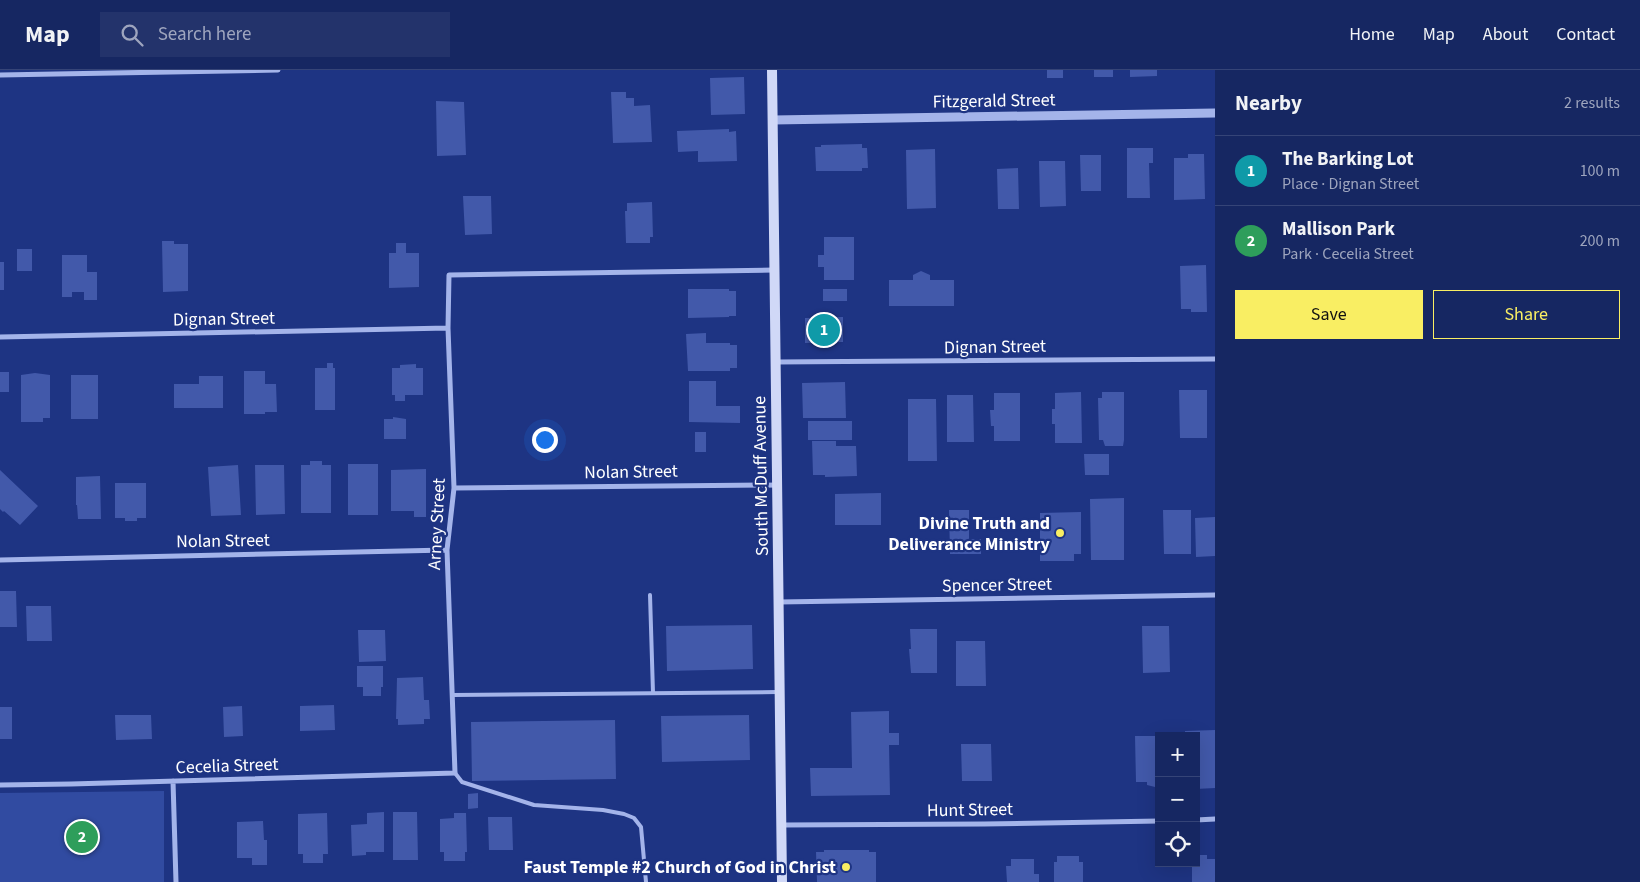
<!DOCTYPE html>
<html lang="en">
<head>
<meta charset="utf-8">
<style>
	body { margin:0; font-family:"Source Sans 3",sans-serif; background:#23336b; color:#f1f3f6 }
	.controls { position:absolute; right:15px; bottom:15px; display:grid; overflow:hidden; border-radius:0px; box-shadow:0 5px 20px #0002 }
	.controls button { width:45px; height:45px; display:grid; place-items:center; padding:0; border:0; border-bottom:1px solid #354477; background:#162762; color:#f1f3f6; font:25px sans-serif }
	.you { position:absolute; left:544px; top:369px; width:18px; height:18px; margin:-12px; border:4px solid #fff; border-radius:50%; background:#1a73e8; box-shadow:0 0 0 8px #1a73e833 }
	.badge { display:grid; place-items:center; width:32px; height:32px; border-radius:50%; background:#f9ee63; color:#fff; font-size:16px; font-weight:700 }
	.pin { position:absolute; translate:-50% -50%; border:2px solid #fff; box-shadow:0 1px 5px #0006 }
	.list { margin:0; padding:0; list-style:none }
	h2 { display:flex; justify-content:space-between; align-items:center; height:65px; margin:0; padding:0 20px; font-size:21px }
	h2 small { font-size:16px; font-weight:400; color:#9ea5be }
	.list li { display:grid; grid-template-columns:32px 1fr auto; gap:15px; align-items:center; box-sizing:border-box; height:70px; padding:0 20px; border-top:1px solid #354477 }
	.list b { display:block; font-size:19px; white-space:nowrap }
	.list p { margin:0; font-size:16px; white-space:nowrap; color:#9ea5be }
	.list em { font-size:16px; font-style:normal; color:#9ea5be }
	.actions { display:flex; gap:10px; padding:15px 20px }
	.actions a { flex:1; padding:11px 0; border:1px solid #f9ee63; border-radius:0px; text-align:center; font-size:18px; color:#f9ee63 }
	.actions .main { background:#f9ee63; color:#111 }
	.icon { flex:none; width:28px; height:28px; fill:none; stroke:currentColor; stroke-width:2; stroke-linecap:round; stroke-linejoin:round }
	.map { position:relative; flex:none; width:1215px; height:812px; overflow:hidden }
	header { display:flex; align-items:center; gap:30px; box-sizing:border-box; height:70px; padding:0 25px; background:#162762; border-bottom:1px solid #354477 }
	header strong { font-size:24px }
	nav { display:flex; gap:28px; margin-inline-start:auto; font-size:18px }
	.search { width:350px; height:45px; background:#23336b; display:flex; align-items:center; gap:12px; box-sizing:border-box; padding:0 18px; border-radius:0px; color:#9ea5be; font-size:19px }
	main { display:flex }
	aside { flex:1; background:#162762 }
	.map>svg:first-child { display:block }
</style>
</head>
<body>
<header>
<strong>Map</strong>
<div class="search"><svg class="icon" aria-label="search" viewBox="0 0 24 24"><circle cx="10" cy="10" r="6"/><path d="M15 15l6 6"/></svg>Search here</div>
<nav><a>Home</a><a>Map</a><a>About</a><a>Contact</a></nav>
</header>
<main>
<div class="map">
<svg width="1215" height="812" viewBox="0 0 1215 812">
	<rect width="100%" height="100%" fill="#1e3483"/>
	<!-- green -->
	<path fill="#314ba1" d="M164,721V812H0V723Z"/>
	<!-- building -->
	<path fill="#4259aa" d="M1047,0H1063V8H1047Z
		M1094,0H1113V7H1094Z
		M1130,0H1157V6L1130,7Z
		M744,7L745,44L711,45L710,8Z
		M611,22H626V28H634V36L650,35L652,72L613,73Z
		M436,31L464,32L466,85L437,86Z
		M729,59V62L736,61L737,91L698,92V81L678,82L677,61Z
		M862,74V78H867L868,98H862V101H816L815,77H821V75Z
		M1127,78H1153V93H1149L1150,128H1127Z
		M935,79L936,138L907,139L906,80Z
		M1188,84H1204L1205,129L1174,130V88H1188Z
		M1080,85H1101V121H1081Z
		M1039,91H1065L1066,136L1040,137Z
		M1018,98L1019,139H998L997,99Z
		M463,126H491L492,164L465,165Z
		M652,132L653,167H650V173H626L625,141H627V133Z
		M824,167H854V210H824V197H818V185H824Z
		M162,171H174V174H188V221L163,222Z
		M396,173H406V183H419V217L389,218V183H396Z
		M17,179H32V201H17Z
		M62,185H87V202H97V230H84V222H72V227H62Z
		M0,192H4V220H0Z
		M1206,195L1207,242H1191V239H1181L1180,196Z
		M921,201L930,205V210H954V236H889V210H913V205Z
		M688,219H729V221H736V246H729V247L688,248Z
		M823,219H847V231H823Z
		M843,247V272L805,273V248Z
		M706,263V273H730V275H737V298H730V301H688L686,264Z
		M327,293H333V298H335V340H315V298H327Z
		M416,294V298H423V325H405V331H395V325H392V298H400V295Z
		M244,301H265V314H276L277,342H265V344H244Z
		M0,302H9V322H0Z
		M35,303L50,305V348H43V352H21V305Z
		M71,305H98V349H71Z
		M199,306H223V338H174V314H199Z
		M689,311H716V336H740V353L689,352Z
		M845,312L846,348H803L802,313Z
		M1179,320H1207V368H1180Z
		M1081,322L1082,373H1055V354H1052V339H1055V323Z
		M1102,322H1124V370L1123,376H1105L1103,370H1099L1098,328H1102Z
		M994,323H1020V371H994V356H991L990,340H994Z
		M947,325H973L974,372H947Z
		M908,329H936L937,391H908Z
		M393,347L406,349V369H384V349H393Z
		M808,351H852V370H808Z
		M695,362H706V382H695Z
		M812,371H836V376H856L857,406L825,407V405H813Z
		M1084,384H1109V405H1085Z
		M310,391H322V395H331V443H301V395H310Z
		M348,394H378V445H348Z
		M238,395L241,445L211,446L208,397Z
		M255,395H284L285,444L256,445Z
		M426,399V447H414V441H391V400Z
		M0,400L38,436L20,455L4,441L3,442L0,439Z
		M100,406L101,449H78L77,435H76V407Z
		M115,413H146V448H137V451H125V448H115Z
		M881,423V455H835V424Z
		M1124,428V490H1091L1090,429Z
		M949,440H969V469H981V484H950Z
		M1163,440H1191V484H1164Z
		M1081,442V484H1074V491H1040V443Z
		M1215,447V486L1196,487L1195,448Z
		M0,521H16L17,557H0Z
		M26,536H51L52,571H27Z
		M752,555L753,599L667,601L666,556Z
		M1142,556H1169L1170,602L1143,603Z
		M910,559H937V603H911L909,579H911Z
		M358,560H385L386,591L359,592Z
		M956,571H985L986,616H956Z
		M357,596H383V617H381V626H363V617H357Z
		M423,607L424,630H429L430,649H424V654L398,655V649H396L397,608Z
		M334,635L335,660L300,661V636Z
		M242,636L243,666L224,667L223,637Z
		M0,637H12V669H0Z
		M889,641V663H899V675H889L890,725L811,726L810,698H852L851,642Z
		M115,645H151L152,669L116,670Z
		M749,645L750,690L662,692L661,646Z
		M615,650L616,709L472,711L471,652Z
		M1215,660V718L1196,719V666H1185V661Z
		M1135,666H1159V718L1147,715V712H1136Z
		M961,674H991L992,711H962Z
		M478,723V738L468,739V724Z
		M384,742V782H366V785L352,786L351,755L367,754V743Z
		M393,742H417L418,790H393Z
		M327,743L328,784H323V793H303V784H298V744Z
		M454,743H466L467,782H465V791H444V782H440V749L454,748Z
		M488,747H512L513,780H489Z
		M263,751L264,770H267V795H252V788H237V752Z
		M824,780H869V782H876V812H817L816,782H824Z
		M1196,785H1207V789H1215V812H1192V793H1196Z
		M1057,786H1079V792H1083V812H1054V792H1057Z
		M1011,789H1034V804H1039V812H1007L1006,796H1011Z"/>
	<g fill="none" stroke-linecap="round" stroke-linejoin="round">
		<!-- service -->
		<path stroke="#a4b4ea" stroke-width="4" d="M650,525L653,623
			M453,625L778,622
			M455,703L462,712L534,735L603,740L624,744L634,748L641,757L646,812"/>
		<!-- minor -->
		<path stroke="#a4b4ea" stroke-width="5" d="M0,5L278,0
			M0,267L448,258
			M776,292L1215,289
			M454,418L777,415
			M0,490L447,480
			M779,532L1215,525
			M173,711L176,812
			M0,715L71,714L455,703L447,480L454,418L448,258L449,205L774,200
			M1196,750L1215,749
			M782,755L984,754L1159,751"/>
		<!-- tertiary -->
		<path stroke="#a4b4ea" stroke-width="9" d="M773,50L1215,43"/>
		<!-- secondary -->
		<path stroke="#d0d8f7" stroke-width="10" d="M772,0L782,812"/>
	</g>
	<!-- markers -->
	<g fill="#f9ee63" stroke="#1e3483" stroke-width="2">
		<circle cx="1060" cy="463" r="5"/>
		<circle cx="846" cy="797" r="5"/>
	</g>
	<g text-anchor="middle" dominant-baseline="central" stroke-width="4.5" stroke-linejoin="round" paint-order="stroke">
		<!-- street labels -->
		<g font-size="18" fill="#fff" stroke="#1e3483">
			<text transform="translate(994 31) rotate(-1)">Fitzgerald Street</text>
			<text transform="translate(224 249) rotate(-1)">Dignan Street</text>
			<text transform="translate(995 277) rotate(-1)">Dignan Street</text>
			<text transform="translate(631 402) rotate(-1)">Nolan Street</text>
			<text transform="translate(761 406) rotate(-91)">South McDuff Avenue</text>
			<text transform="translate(437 454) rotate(-87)">Arney Street</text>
			<text transform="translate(223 471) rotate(-1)">Nolan Street</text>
			<text transform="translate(997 515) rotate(-1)">Spencer Street</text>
			<text transform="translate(227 696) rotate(-2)">Cecelia Street</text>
			<text transform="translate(970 740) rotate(-1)">Hunt Street</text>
		</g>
		<!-- poi labels -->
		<g font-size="18" font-weight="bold" fill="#fff" stroke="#1e3483" text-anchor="end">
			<text x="1050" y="453">Divine Truth and<tspan x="1050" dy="21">Deliverance Ministry</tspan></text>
			<text x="836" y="797">Faust Temple #2 Church of God in Christ</text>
		</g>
	</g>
</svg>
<div class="controls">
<button>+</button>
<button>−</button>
<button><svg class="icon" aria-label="locate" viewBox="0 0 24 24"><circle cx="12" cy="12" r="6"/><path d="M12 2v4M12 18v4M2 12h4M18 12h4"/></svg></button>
</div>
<div class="you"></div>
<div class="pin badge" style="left:824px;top:260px;background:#0f9aa8">1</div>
<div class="pin badge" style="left:82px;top:767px;background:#2e9e5b">2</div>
</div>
<aside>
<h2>Nearby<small>2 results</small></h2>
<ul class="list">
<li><span class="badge" style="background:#0f9aa8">1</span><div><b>The Barking Lot</b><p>Place · Dignan Street</p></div><em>100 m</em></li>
<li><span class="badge" style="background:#2e9e5b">2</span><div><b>Mallison Park</b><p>Park · Cecelia Street</p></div><em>200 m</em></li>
</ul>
<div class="actions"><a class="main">Save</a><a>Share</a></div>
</aside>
</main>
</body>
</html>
